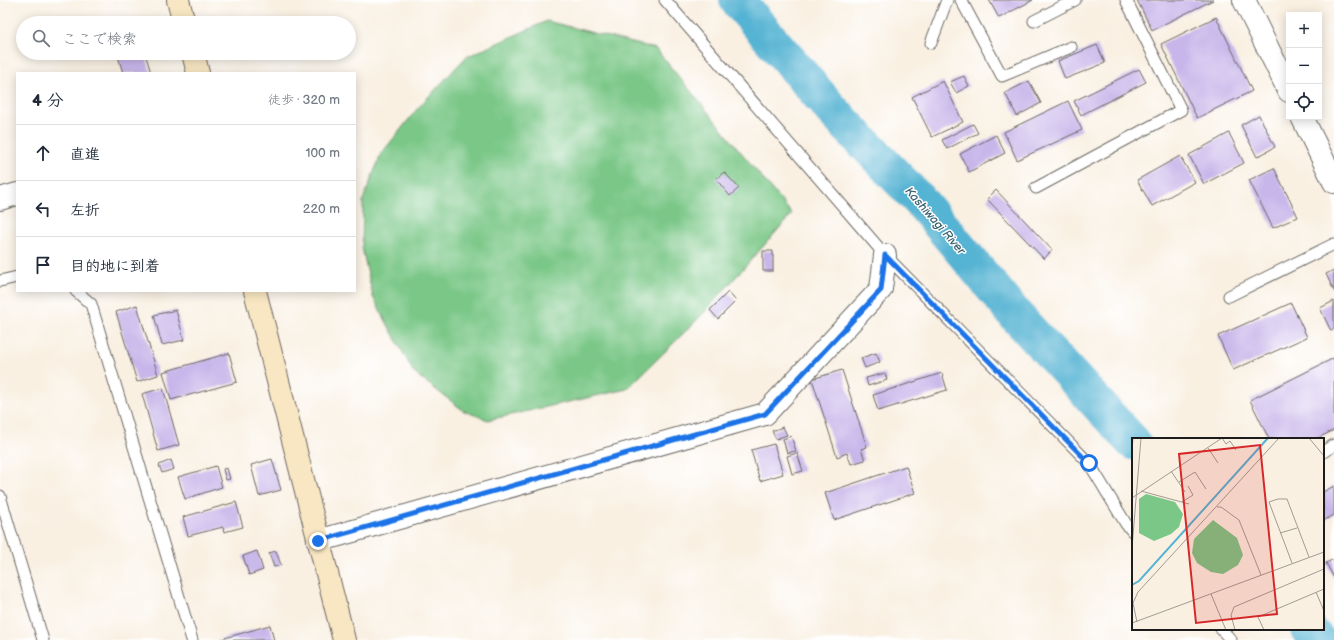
<!DOCTYPE html>
<html lang="ja">
<head>
<meta charset="utf-8">
<style>
	body { margin:0; font-family:"Balsamiq Sans","Klee One",sans-serif; background:#f2f2f3; color:#1f2937 }
	.controls { position:absolute; right:12px; top:12px; display:grid; overflow:hidden; border-radius:0px; box-shadow:0 2px 10px #0003 }
	.controls button { width:36px; height:36px; display:grid; place-items:center; padding:0; border:0; border-bottom:1px solid #e0e1e3; background:#fff; color:#1f2937; font:20px sans-serif }
	.stop { position:absolute; width:12px; height:12px; margin:-9px; border:3px solid #1a73e8; border-radius:50%; background:#fff }
	.stop.end { background:#1a73e8; border-color:#fff; box-shadow:0 1px 4px #0008 }
	.list { margin:0; padding:0; list-style:none }
	h2 { display:flex; justify-content:space-between; align-items:center; height:52px; margin:0; padding:0 16px; font-size:17px }
	h2 small { font-size:13px; font-weight:400; color:#747a83 }
	.list li { display:grid; grid-template-columns:26px 1fr auto; gap:12px; align-items:center; box-sizing:border-box; height:56px; padding:0 16px; border-top:1px solid #e0e1e3 }
	.list b { display:block; font-size:15px; white-space:nowrap }
	.list em { font-size:13px; font-style:normal; color:#747a83 }
	.icon { flex:none; width:22px; height:22px; fill:none; stroke:currentColor; stroke-width:2; stroke-linecap:round; stroke-linejoin:round }
	.map { position:relative; flex:none; width:1334px; height:640px; overflow:hidden }
	.search { position:absolute; background:#fff; box-shadow:0 2px 10px #0003; left:16px; top:16px; width:340px; height:44px; display:flex; align-items:center; gap:10px; box-sizing:border-box; padding:0 14px; border-radius:22px; color:#747a83; font-size:15px }
	.panel { position:absolute; background:#fff; box-shadow:0 2px 10px #0003; left:16px; top:72px; width:340px; height:220px; border-radius:0px }
	.map>svg:first-child { display:block }
</style>
</head>
<body>
<div class="map">
<svg width="1334" height="640" viewBox="0 0 1334 640">
	<rect width="100%" height="100%" fill="#fff"/>
	<filter id="ink" filterUnits="userSpaceOnUse"><feTurbulence type="fractalNoise" baseFrequency=".025" numOctaves="2"/><feDisplacementMap in="SourceGraphic" scale="8" xChannelSelector="R" yChannelSelector="G"/><feConvolveMatrix kernelMatrix="1 2 1 2 8 2 1 2 1" color-interpolation-filters="sRGB"/></filter>
	<filter id="wash" filterUnits="userSpaceOnUse"><feTurbulence type="fractalNoise" baseFrequency=".012" numOctaves="4" result="noise"/><feDisplacementMap in="SourceGraphic" scale="16" xChannelSelector="R" yChannelSelector="G"/><feGaussianBlur stdDeviation="0.9" result="paint"/><feColorMatrix in="noise" values="0 0 0 0 0 0 0 0 0 0 0 0 0 0 0 0 0 1.4 0 .05"/><feComposite in="paint" operator="in"/></filter>
	<g filter="url(#wash)">
		<rect width="100%" height="100%" fill="#f9f0e2"/>
		<!-- green -->
		<path fill="#7ac787" stroke="#4b7252" d="M547,21L656,49L792,214L702,315L627,389L488,420L464,411L414,373L373,297L362,248L363,200L381,154L418,108L466,57Z"/>
		<g fill="none" stroke-linecap="round" stroke-linejoin="round">
			<!-- river -->
			<path stroke="#55b3d3" stroke-width="36" d="M737,0L832,110L921,202L1018,318L1133,442
				M1308,629L1318,640"/>
		</g>
		<g id="blocks">
			<!-- building -->
			<path fill="#c8b6ea" d="M989,0H1033L999,18Z
				M1137,0H1213L1152,30Z
				M1216,17L1252,91L1197,118L1161,44Z
				M1097,45L1105,63L1065,79L1058,61Z
				M128,53H145L151,73H123L118,56Z
				M1139,69L1146,82L1081,115L1074,101Z
				M964,76L969,86L956,93L950,82Z
				M943,81L963,122L932,137L912,97Z
				M1029,81L1041,103L1017,116L1005,93Z
				M1068,101L1082,130L1017,160L1004,132Z
				M1259,115L1275,147L1257,157L1241,125Z
				M973,124L978,133L947,149L942,140Z
				M1229,133L1244,163L1204,184L1189,155Z
				M996,135L1005,153L969,172L960,154Z
				M1180,156L1195,182L1152,206L1137,180Z
				M1274,168L1298,217L1273,228L1249,180Z
				M724,172L739,188L730,196L716,179Z
				M996,190L1052,250L1044,259L987,199Z
				M763,251H773V271H763Z
				M1334,270V291L1326,274Z
				M728,292L736,301L718,319L710,310Z
				M1334,301V329L1331,331L1320,308Z
				M1291,303L1307,337L1233,370L1218,336Z
				M137,305L158,375L137,382L116,312Z
				M176,310L184,340L162,345L154,315Z
				M229,353L237,382L171,400L163,372Z
				M876,353L880,362L865,368L861,358Z
				M1334,358V430L1316,439H1269L1250,400Z
				M842,370L867,447L861,449L865,460L851,464L847,453L837,457L812,379Z
				M885,373L887,380L868,386L866,378Z
				M942,373L947,390L878,411L873,395Z
				M163,388L179,445L158,451L142,394Z
				M783,427L787,435L776,439L772,431Z
				M791,436L796,451L787,453L783,439Z
				M774,444L783,474L760,481L751,450Z
				M797,453L803,471L792,474L787,456Z
				M272,459L281,490L259,496L251,465Z
				M171,460L174,469L162,473L159,465Z
				M216,466L222,487L185,499L178,477Z
				M906,466L915,493L834,520L825,493Z
				M227,468L230,479L226,480L223,469Z
				M1334,486V515L1323,521V492Z
				M236,502L243,527L224,532L223,527L188,536L183,517Z
				M257,551L263,570L249,575L243,556Z
				M276,551L281,565L274,567L269,553Z
				M1334,559V578L1326,563Z
				M270,625L274,640H218Z"/>
		</g>
	</g>
	<g filter="url(#ink)">
		<use href="#blocks" fill-opacity="0" stroke="#696661" stroke-width="1"/>
		<g fill="none" stroke-linecap="round" stroke-linejoin="round">
			<defs>
				<path id="lane" d="M665,0L885,255L1089,463L1126,524L1133,532
					M961,0L1002,76L1071,47
					M1034,21L1075,0
					M931,43L947,0
					M1036,188L1181,110L1126,0
					M0,281L17,277
					M76,291L91,304L192,640
					M1229,296L1334,244
					M1323,452L1334,445
					M0,496L43,640
					M1221,629L1231,640"/>
				<path id="street" d="M1244,0L1289,91
					M1302,117L1334,182
					M0,199L17,194
					M318,541L765,414L881,289L885,255"/>
				<path id="secondary" d="M178,0L184,23
					M193,53L198,73
					M255,291L344,640"/>
			</defs>
			<!-- lane casing -->
			<use href="#lane" stroke="#696661" stroke-width="13"/>
			<!-- street casing -->
			<use href="#street" stroke="#696661" stroke-width="24"/>
			<!-- secondary casing -->
			<use href="#secondary" stroke="#696661" stroke-width="24"/>
			<!-- lane -->
			<use href="#lane" stroke="#fff" stroke-width="11"/>
			<!-- street -->
			<use href="#street" stroke="#fff" stroke-width="22"/>
			<!-- secondary -->
			<use href="#secondary" stroke="#f9e7c3" stroke-width="22"/>
		</g>
	</g>
	<g fill="none" stroke-linecap="round" stroke-linejoin="round" filter="url(#ink)">
		<!-- route -->
		<path stroke="#1a73e8" stroke-width="5" d="M318,541L765,414L881,290L885,255L1089,463"/>
	</g>
	<g text-anchor="middle" dominant-baseline="central" stroke-width="3" stroke-linejoin="round" paint-order="stroke">
		<!-- water labels -->
		<g font-size="12" font-style="italic" fill="#36606e" stroke="#fff">
			<text transform="translate(935 221) rotate(49)">Kashiwagi River</text>
		</g>
	</g>
	<!-- overview -->
	<g transform="translate(1132 438)">
		<rect width="192" height="192" fill="#f9f0e2"/>
		<path d="M14,56L43,64L51,76L47,89L39,96L22,103L7,95V61ZM81,82L105,100L111,117L106,127L91,136L79,134L65,125L60,115L62,101Z" fill="#7ac787"/>
		<path fill="none" stroke="#55b3d3" stroke-width="2" d="M0,147L7,143L136,0"/>
		<path fill="none" stroke="#a19b93" stroke-width="1" d="M90,0L94,6L98,3L104,12M177,0L192,18M76,10L86,25M0,12L1,0M39,33L53,54M47,44L63,34L74,51M9,53L57,66M0,60L90,0M50,64L61,57L56,48M85,69H89L107,82L129,137M148,95L165,90M0,110L9,0M160,125L137,64L146,61H155L177,119M184,154L192,173M79,156L94,192M5,184L1,165L6,154L147,0M0,185L192,114M103,192L99,177L102,169L192,131M132,192L126,179L192,151"/>
		<path fill="#d62828" fill-opacity="0.15" stroke="#d62828" stroke-width="2" d="M128,7L145,176L64,185L47,16Z"/>
		<rect width="192" height="192" fill="none" stroke="#1c1c1c" stroke-width="2"/>
	</g>
</svg>
<div class="controls">
<button>+</button>
<button>−</button>
<button><svg class="icon" aria-label="locate" viewBox="0 0 24 24"><circle cx="12" cy="12" r="6"/><path d="M12 2v4M12 18v4M2 12h4M18 12h4"/></svg></button>
</div>
<div class="stop" style="left:1089px;top:463px"></div>
<div class="stop end" style="left:318px;top:541px"></div>
<div class="search"><svg class="icon" aria-label="search" viewBox="0 0 24 24"><circle cx="10" cy="10" r="6"/><path d="M15 15l6 6"/></svg>ここで検索</div>
<section class="panel">
<h2>4 分<small>徒歩 · 320 m</small></h2>
<ul class="list">
<li><svg class="icon" aria-label="ahead" viewBox="0 0 24 24"><path d="M12 20V5M6 11l6-6 6 6"/></svg><div><b>直進</b></div><em>100 m</em></li>
<li><svg class="icon" aria-label="left" viewBox="0 0 24 24"><path d="M17 20v-9H6M10 6l-5 5 5 5"/></svg><div><b>左折</b></div><em>220 m</em></li>
<li><svg class="icon" aria-label="arrive" viewBox="0 0 24 24"><path d="M6 21V4h12l-3 4 3 4H6"/></svg><div><b>目的地に到着</b></div></li>
</ul>
</section>
</div>
</body>
</html>
